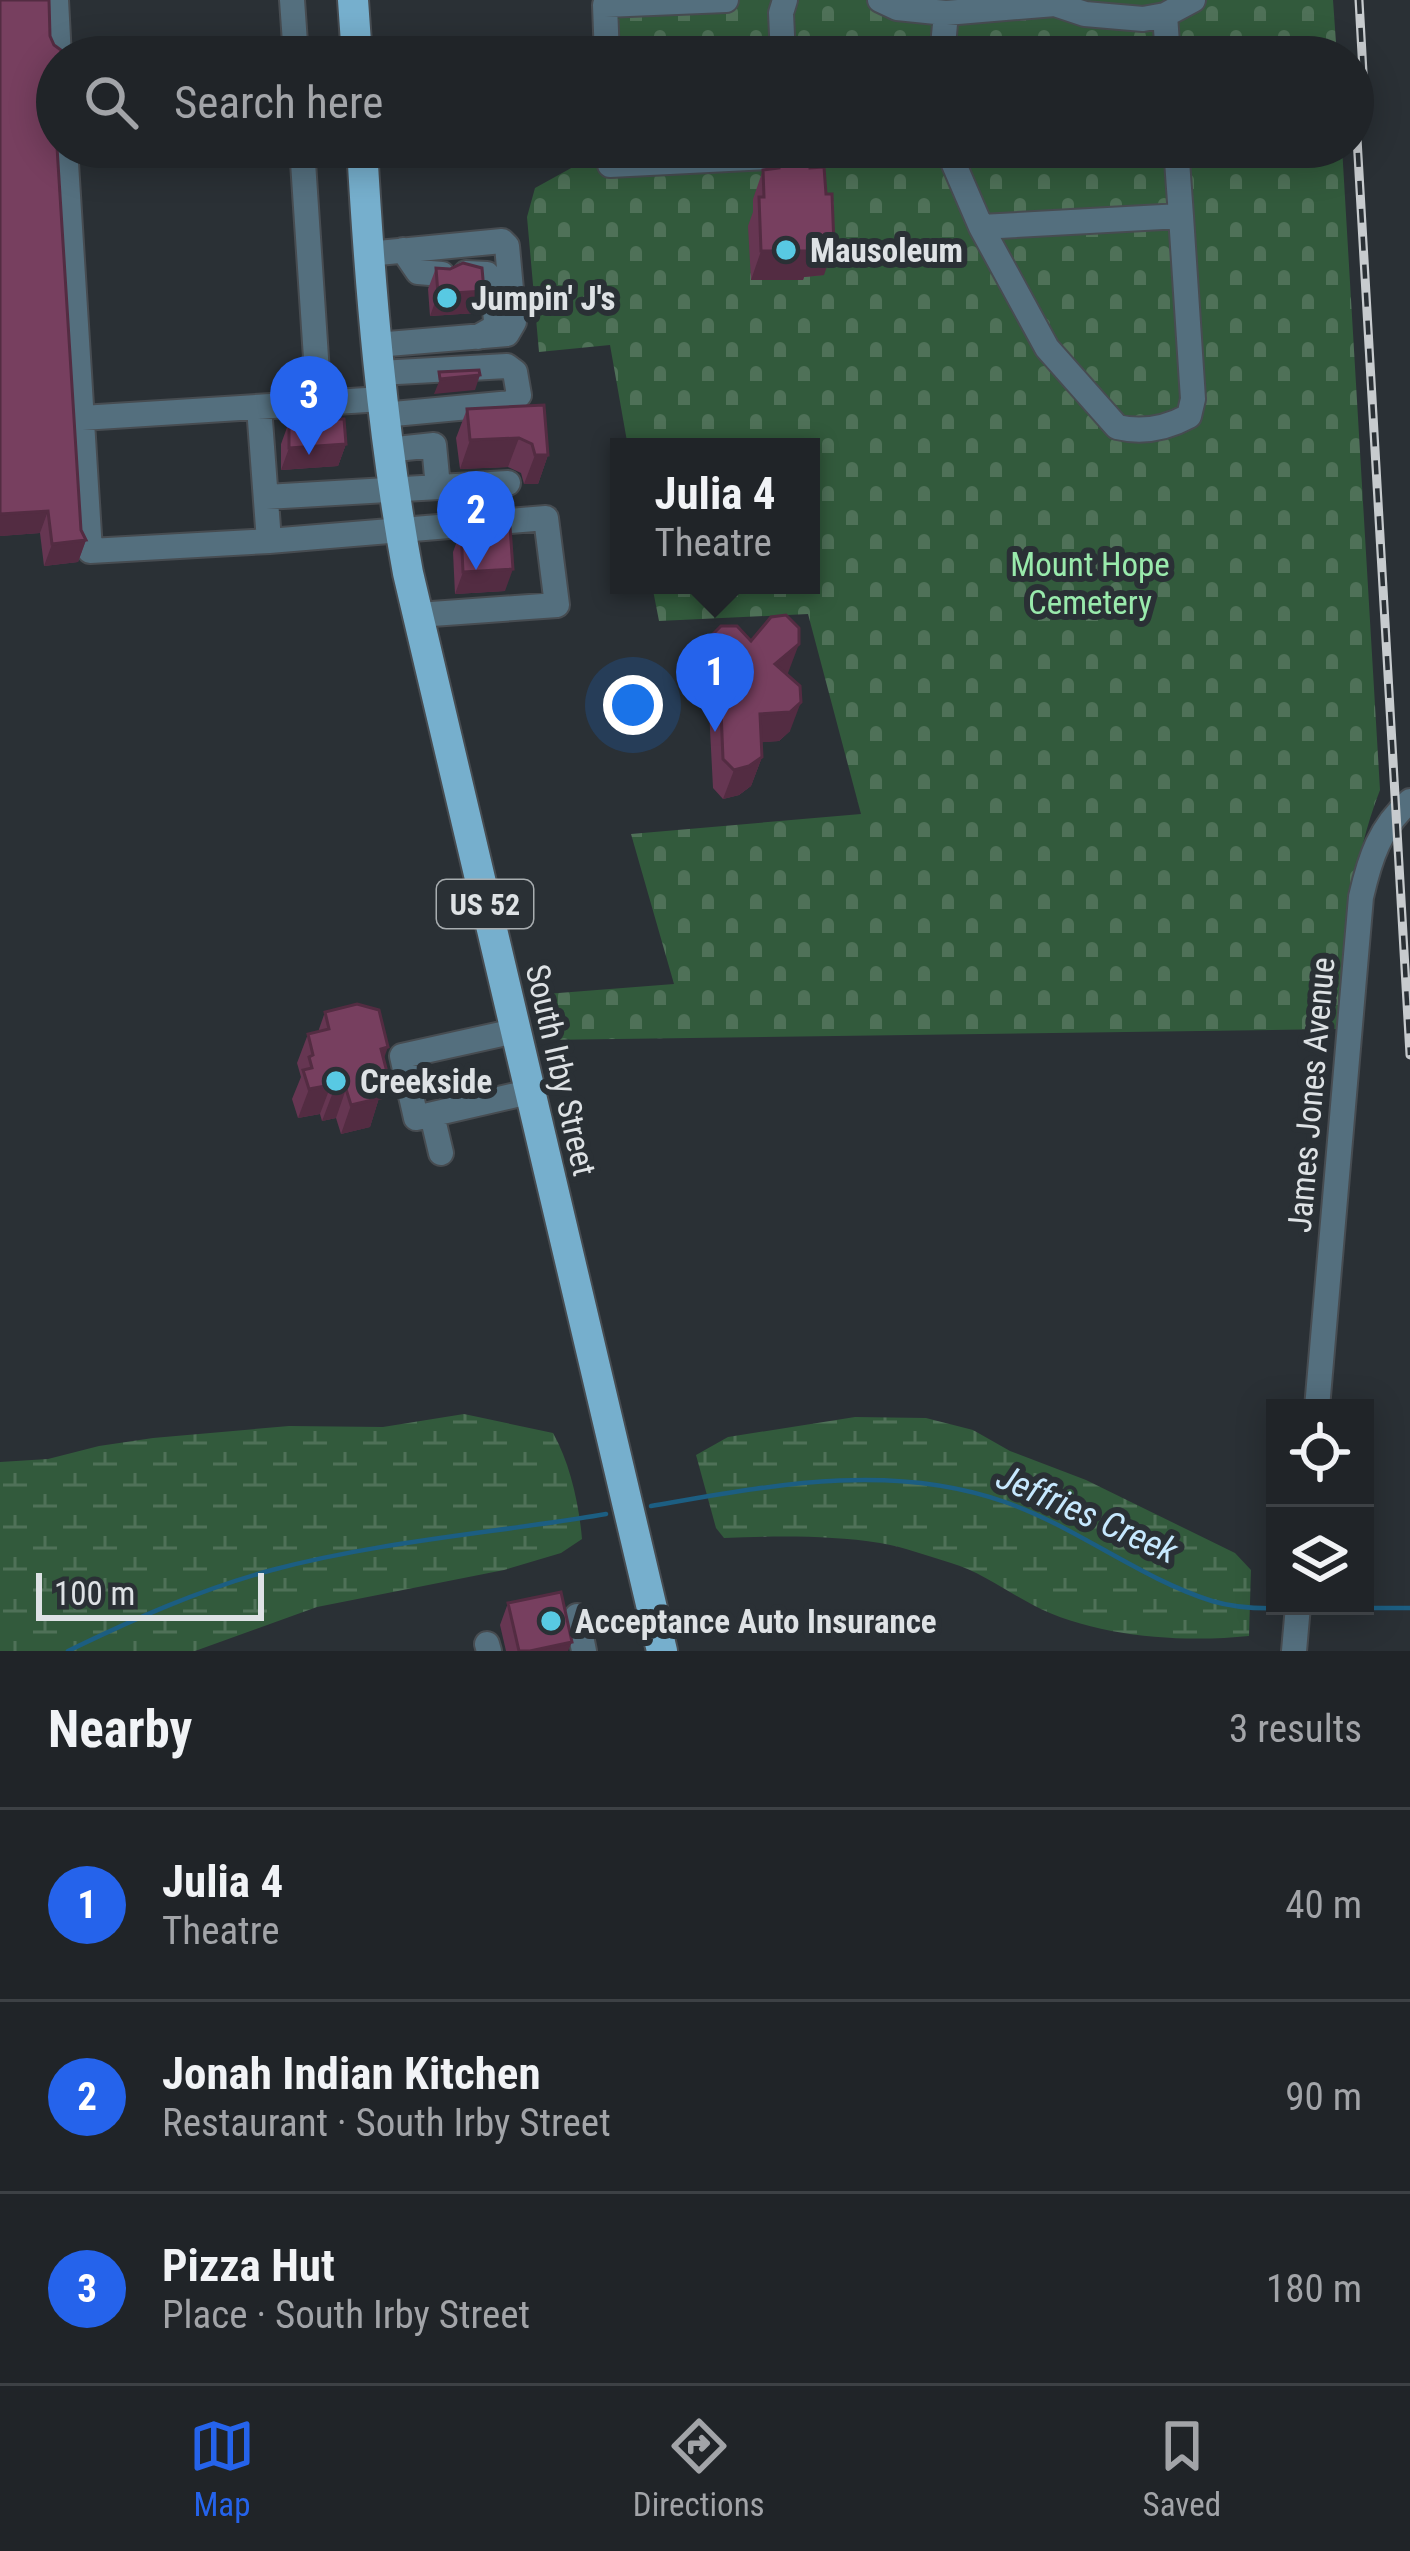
<!DOCTYPE html>
<html lang="en">
<head>
<meta charset="utf-8">
<style>
	body { margin:0; font-family:"Roboto Condensed",sans-serif; background:#282c30; color:#f1f3f6 }
	.controls { position:absolute; right:36px; bottom:36px; display:grid; overflow:hidden; border-radius:0px; box-shadow:0 6px 30px #0003 }
	.controls button { width:108px; height:108px; display:grid; place-items:center; padding:0; border:0; border-bottom:3px solid #3d4145; background:#202428; color:#f1f3f6; font:60px sans-serif }
	.scale { position:absolute; left:36px; bottom:30px; width:228px; box-sizing:border-box; padding-left:12px; border:6px solid #dee2e5; border-top:0; font-size:33px; line-height:42px; white-space:nowrap; color:#dee2e5; -webkit-text-stroke:9px #2a3035; paint-order:stroke }
	.you { position:absolute; left:633px; top:705px; width:42px; height:42px; margin:-30px; border:9px solid #fff; border-radius:50%; background:#1a73e8; box-shadow:0 0 0 18px #1a73e833 }
	.badge { display:grid; place-items:center; width:78px; height:78px; border-radius:50%; background:#2563eb; color:#fff; font-size:39px; font-weight:700 }
	.pin { position:absolute; translate:-50% -99px; filter:drop-shadow(0 3px 6px #0008) }
	.pin::after { content:''; position:absolute; top:63px; width:42px; height:36px; background:inherit; clip-path:polygon(0 0,100% 0,50% 100%) }
	.popup { position:absolute; left:610px; top:438px; width:210px; height:156px; box-sizing:border-box; display:grid; place-content:center; border-radius:0px; background:#202428; filter:drop-shadow(0 3px 9px #0005); font-size:39px; white-space:nowrap; color:#a2a4a8 }
	.popup b { font-size:45px; color:#f1f3f6 }
	.popup::after { content:''; position:absolute; left:50%; top:100%; margin-left:-24px; border:24px solid transparent; border-top-color:#202428 }
	.list { margin:0; padding:0; list-style:none }
	h2 { display:flex; justify-content:space-between; align-items:center; height:156px; margin:0; padding:0 48px; font-size:51px }
	h2 small { font-size:39px; font-weight:400; color:#a2a4a8 }
	.list li { display:grid; grid-template-columns:78px 1fr auto; gap:36px; align-items:center; box-sizing:border-box; height:192px; padding:0 48px; border-top:3px solid #3d4145 }
	.list b { display:block; font-size:45px; white-space:nowrap }
	.list p { margin:0; font-size:39px; white-space:nowrap; color:#a2a4a8 }
	.list em { font-size:39px; font-style:normal; color:#a2a4a8 }
	.icon { flex:none; width:66px; height:66px; fill:none; stroke:currentColor; stroke-width:2; stroke-linecap:round; stroke-linejoin:round }
	.map { position:relative; flex:none; width:1410px; height:1651px; overflow:hidden }
	.search { position:absolute; background:#202428; box-shadow:0 6px 30px #0003; left:36px; right:36px; top:36px; height:132px; display:flex; align-items:center; gap:30px; box-sizing:border-box; padding:0 42px; border-radius:66px; color:#a2a4a8; font-size:45px }
	.sheet { height:732px; background:#202428 }
	nav { display:flex; justify-content:space-around; align-items:center; box-sizing:border-box; height:168px; border-top:3px solid #3d4145; background:#202428; font-size:33px; color:#a2a4a8 }
	nav a { display:grid; justify-items:center; gap:6px }
	nav .on { color:#2563eb }
	.map>svg:first-child { display:block }
</style>
</head>
<body>
<div class="map">
<svg width="1410" height="1651" viewBox="0 0 1410 1651">
	<defs>
		<pattern id="wetland-marsh" width="20" height="14" patternUnits="userSpaceOnUse" patternTransform="scale(3)"><rect width="20" height="14" fill="#325a3c"/><path d="M1 5h8M5 5V1M11 12h8M15 12V8" fill="none" stroke="#4f7158"/></pattern>
		<pattern id="cemetery-stones" width="16" height="16" patternUnits="userSpaceOnUse" patternTransform="scale(3)"><rect width="16" height="16" fill="#325a3c"/><path d="M2 7V4a2 2 0 0 1 4 0v3zM10 15v-3a2 2 0 0 1 4 0v3z" fill="#4f7158"/></pattern>
	</defs>
	<rect width="100%" height="100%" fill="#2a3035"/>
	<!-- wetland -->
	<path fill="url(#wetland-marsh)" d="M464,1414L553,1433C570,1463 579,1504 582,1539L561,1553L504,1570L317,1607L195,1651H0V1462L48,1459L99,1446L153,1438L289,1426L383,1427Z
		M855,1417L926,1418L973,1430L1010,1451L1086,1480L1235,1553L1251,1570L1249,1636C1182,1643 1094,1637 1033,1605C1006,1591 981,1572 951,1563C928,1556 904,1547 880,1543C828,1535 776,1536 724,1538L716,1528L696,1455L728,1437Z"/>
	<!-- cemetery -->
	<path fill="url(#cemetery-stones)" d="M592,0H1333L1337,57H596Z
		M602,147H1342L1380,790C1350,867 1345,947 1337,1029L543,1040L533,995L674,984L631,834L861,814L808,614L659,621L652,585H811V447H628L610,345L539,352L527,217L535,188L602,151Z"/>
	<g fill="none" stroke-linecap="round" stroke-linejoin="round">
		<!-- stream -->
		<path stroke="#1c5e82" stroke-width="4.5" d="M651,1506C768,1486 889,1461 1005,1502C1077,1527 1139,1578 1212,1601C1235,1608 1260,1609 1284,1608
			M1312,1608H1410
			M68,1651C134,1619 201,1589 272,1570C381,1541 495,1533 606,1514"/>
		<defs>
			<path id="minor" d="M56,0L59,57
				M292,0L296,57
				M880,0L897,8L946,13L942,57
				M946,13L1055,4L1085,14L1143,19L1165,15L1193,0
				M1165,15L1168,57
				M607,57L605,5L726,0
				M783,57L781,13L785,0
				M65,147L90,551L269,541L546,518L557,605L418,615
				M302,147L319,403
				M610,147V165L787,156
				M786,147L787,156L947,148L981,227L1181,216L1176,147
				M981,227L1047,348L1117,427C1142,433 1167,428 1189,416L1193,399L1181,216
				M403,250L418,272L442,274
				M368,254L502,241L507,246L514,322L507,334L376,345
				M466,273L487,274L493,282L496,322L494,328L478,337
				M379,373L507,366L515,372L519,395L511,403L383,415
				M259,407L269,541
				M82,418L382,399
				M387,450L434,445L438,487
				M266,497L508,483
				M515,1031L402,1056L416,1118L529,1092
				M432,1115L441,1153
				M1317,1408L1361,897C1370,858 1380,827 1410,801
				M577,1616L584,1651
				M487,1644L489,1651
				M1294,1651L1298,1606"/>
			<path id="major" d="M353,0L357,57
				M362,147C370,290 382,432 408,573L662,1651"/>
		</defs>
		<!-- minor casing -->
		<use href="#minor" stroke="#474c51" stroke-width="28"/>
		<!-- major casing -->
		<use href="#major" stroke="#474c51" stroke-width="34"/>
		<!-- minor -->
		<use href="#minor" stroke="#546f7e" stroke-width="24"/>
		<!-- major -->
		<use href="#major" stroke="#76afcd" stroke-width="30"/>
		<defs>
			<path id="rail" d="M1359,0L1364,90
				M1353,69L1410,1055"/>
		</defs>
		<!-- rail casing -->
		<use href="#rail" stroke="#c7cbce" stroke-width="9"/>
		<!-- rail -->
		<use href="#rail" stroke="#2a3035" stroke-width="4.5" stroke-dasharray="14" stroke-linecap="butt"/>
	</g>
	<!-- wall -->
	<path fill="#663652" d="M0,0L50,36L57,57V147L81,530L86,540L78,562L44,566L40,533L0,536Z
		M778,154L810,168L824,275L804,277L803,280H751L748,226L753,212V199L763,170L772,169Z
		M436,268L476,313L430,316L428,289Z
		M544,405L548,455L538,484H524L521,473L508,467L460,469L456,438L467,409Z
		M297,415L316,419L346,444L338,466L281,470V444L289,422H294Z
		M461,530L505,591L455,594L453,552Z
		M710,637L751,641L788,673L787,674L790,731L779,741L761,742L762,757L751,786L739,795L723,799L713,788L708,690L700,681L699,666Z
		M325,1012L384,1059L387,1072L370,1127L341,1134L336,1118L322,1121L320,1114L298,1118L292,1099L301,1077L297,1063L308,1034L318,1032Z
		M508,1603L568,1651H506L500,1625Z"/>
	<!-- shaded-wall -->
	<path fill="#532c42" d="M834,246L824,275L804,277L803,280H751L761,251Z
		M484,291L476,313L430,316L438,294Z
		M480,375L475,390L434,394L440,379Z
		M519,438L508,467L460,469L470,440Z
		M346,444L338,466L281,470L289,448Z
		M535,455H548L538,484H524Z
		M48,511L40,533L0,536V514Z
		M86,540L78,562L44,566L52,544Z
		M513,569L505,591L455,594L463,572Z
		M799,644L788,673L764,693L775,664Z
		M801,702L790,731L779,741L750,743L760,714Z
		M762,757L751,786L739,795L723,799L734,770Z
		M388,1047L378,1075L387,1072L370,1127L341,1134L351,1105L381,1049Z
		M331,1085L320,1114L298,1118L309,1089Z
		M346,1089L336,1118L322,1121L333,1092Z
		M572,1642L568,1651H530Z"/>
	<!-- building -->
	<path fill="#773f5f" stroke="#532c42" stroke-width="3" d="M0,0H49L50,36L54,45L61,50L62,57H57V147L81,530L86,540L52,544L48,511L0,514Z
		M809,153L810,168L824,167L826,194H832L834,246L813,248L814,251H761L759,197H764L763,170L779,168L778,154Z
		M463,263L482,268L484,291L438,294L436,268L450,269Z
		M479,370L480,375L440,379L439,372Z
		M544,405L548,455H535L532,444L519,438L470,440L467,409Z
		M316,414V419H344L346,444L289,448V422H297V415Z
		M510,527L513,569L463,572L461,530Z
		M786,615L799,628V644L775,664L800,686L801,702L790,712L760,714L762,757L749,766L734,770L723,759L719,661L711,652L710,637L721,626H737L751,641L771,617Z
		M357,1004L379,1010L388,1047L381,1049L387,1072L375,1076L381,1098L351,1105L346,1089L333,1092L331,1085L309,1089L303,1070L312,1068L309,1057L313,1055L308,1034L329,1029L325,1012Z
		M561,1592L572,1642L530,1651H519L508,1603Z"/>
	<!-- markers -->
	<g fill="#58c9e3" stroke="#2a3035" stroke-width="4.5">
		<circle cx="786" cy="250" r="12"/>
		<circle cx="447" cy="298" r="12"/>
		<circle cx="336" cy="1081" r="12"/>
		<circle cx="551" cy="1621" r="12"/>
	</g>
	<g text-anchor="middle" dominant-baseline="central" stroke-width="12" stroke-linejoin="round" paint-order="stroke">
		<!-- shield labels -->
		<rect fill="#2a3035" stroke="#a8adb0" stroke-width="3" x="437" y="880" width="96" height="48" rx="9"/>
		<g font-size="30" font-weight="bold" fill="#dee2e5">
			<text x="485" y="904">US 52</text>
		</g>
		<!-- poi labels -->
		<g font-size="33" font-weight="bold" fill="#dee2e5" stroke="#2a3035" text-anchor="start">
			<text x="810" y="250">Mausoleum</text>
			<text x="471" y="298">Jumpin' J's</text>
			<text x="360" y="1081">Creekside</text>
			<text x="575" y="1621">Acceptance Auto Insurance</text>
		</g>
		<!-- park labels -->
		<g font-size="33" fill="#99eaac" stroke="#2a3035">
			<text x="1090" y="564">Mount Hope<tspan x="1090" dy="38">Cemetery</tspan></text>
		</g>
		<!-- street labels -->
		<g font-size="33" fill="#dee2e5" stroke="#2a3035">
			<text transform="translate(561 1070) rotate(77)">South Irby Street</text>
			<text transform="translate(1311 1095) rotate(-85)">James Jones Avenue</text>
		</g>
		<!-- water labels -->
		<g font-size="36" font-style="italic" fill="#c6e8fe" stroke="#2a3035">
			<text transform="translate(1087 1514) rotate(24)">Jeffries Creek</text>
		</g>
	</g>
</svg>
<div class="controls">
<button><svg class="icon" aria-label="locate" viewBox="0 0 24 24"><circle cx="12" cy="12" r="6"/><path d="M12 2v4M12 18v4M2 12h4M18 12h4"/></svg></button>
<button><svg class="icon" aria-label="layers" viewBox="0 0 24 24"><path d="M12 4l9 5-9 5-9-5zM3 14l9 5 9-5"/></svg></button>
</div>
<div class="scale">100 m</div>
<div class="you"></div>
<div class="pin badge" style="left:715px;top:732px">1</div>
<div class="popup"><b>Julia 4</b>Theatre</div>
<div class="pin badge" style="left:476px;top:570px">2</div>
<div class="pin badge" style="left:309px;top:455px">3</div>
<div class="search"><svg class="icon" aria-label="search" viewBox="0 0 24 24"><circle cx="10" cy="10" r="6"/><path d="M15 15l6 6"/></svg>Search here</div>
</div>
<section class="sheet">
<h2>Nearby<small>3 results</small></h2>
<ul class="list">
<li><span class="badge">1</span><div><b>Julia 4</b><p>Theatre</p></div><em>40 m</em></li>
<li><span class="badge">2</span><div><b>Jonah Indian Kitchen</b><p>Restaurant · South Irby Street</p></div><em>90 m</em></li>
<li><span class="badge">3</span><div><b>Pizza Hut</b><p>Place · South Irby Street</p></div><em>180 m</em></li>
</ul>
</section>
<nav>
<a class="on"><svg class="icon" aria-label="map" viewBox="0 0 24 24"><path d="M3 6l6-2 6 2 6-2v14l-6 2-6-2-6 2zM9 4v14M15 6v14"/></svg>Map</a>
<a><svg class="icon" aria-label="directions" viewBox="0 0 24 24"><path d="M12 3l9 9-9 9-9-9zM9 14v-3h6M13 9l2 2-2 2"/></svg>Directions</a>
<a><svg class="icon" aria-label="saved" viewBox="0 0 24 24"><path d="M7 4h10v16l-5-4-5 4z"/></svg>Saved</a>
</nav>
</body>
</html>
